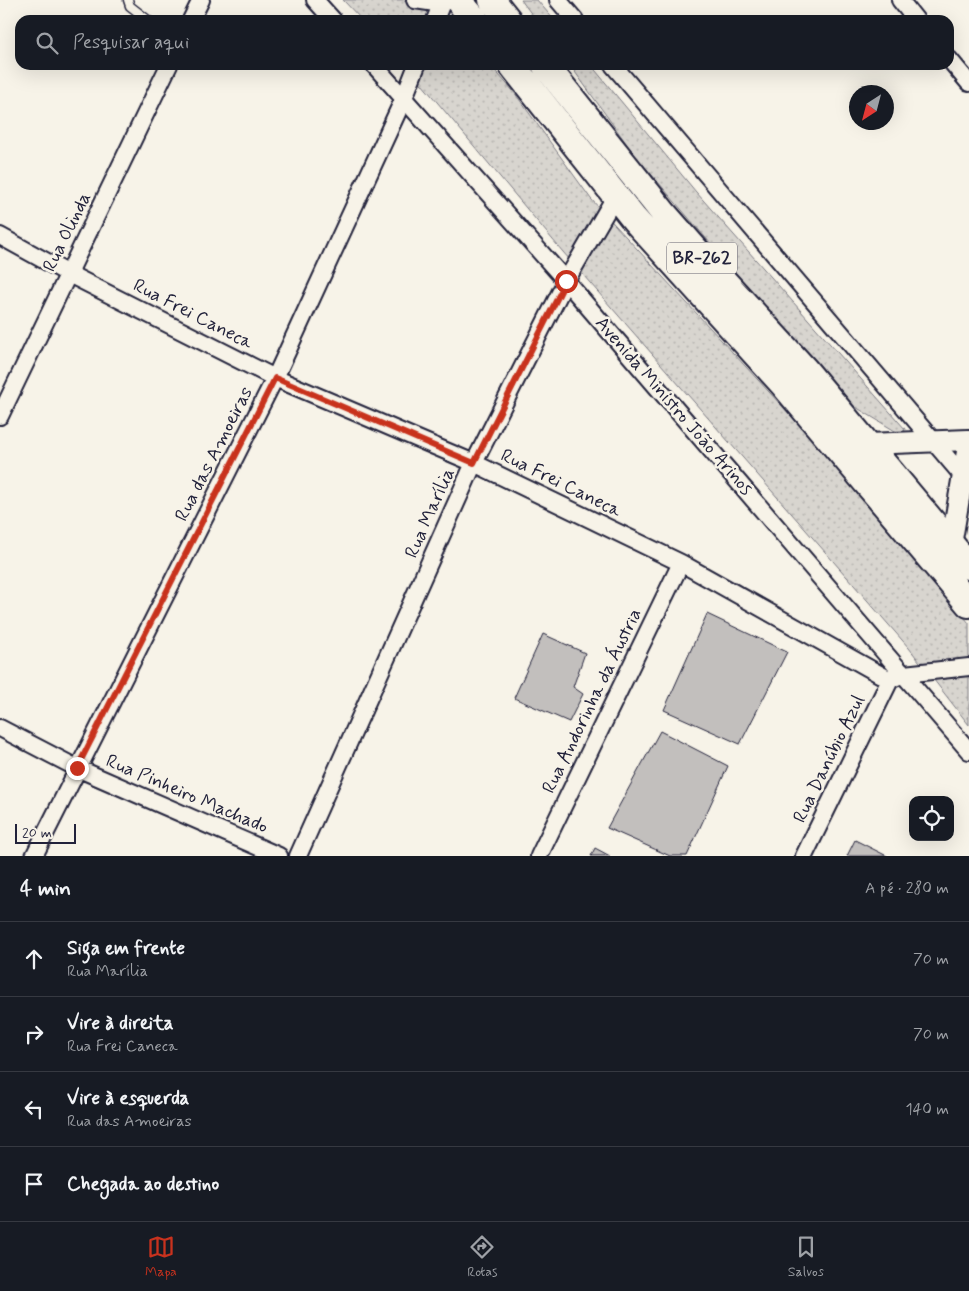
<!DOCTYPE html>
<html lang="pt">
<head>
<meta charset="utf-8">
<style>
	body { margin:0; font-family:Mynerve,sans-serif; background:#20242c; color:#f1f3f6 }
	.controls { position:absolute; right:15px; bottom:15px; display:grid; overflow:hidden; border-radius:10px; box-shadow:0 5px 20px #0002 }
	.controls button { width:45px; height:45px; display:grid; place-items:center; padding:0; border:0; border-bottom:1px solid #363941; background:#171b24; color:#f1f3f6; font:25px sans-serif }
	.compass { position:absolute; left:849px; top:85px; width:45px; height:45px; border-radius:50%; background:#171b24; box-shadow:0 5px 20px #0002; rotate:216deg }
	.scale { position:absolute; left:15px; bottom:12px; width:61px; box-sizing:border-box; padding-left:5px; border:2px solid #22223b; border-top:0; font-size:14px; line-height:18px; white-space:nowrap; color:#22223b; -webkit-text-stroke:4px #f7f3e8; paint-order:stroke }
	.stop { position:absolute; width:15px; height:15px; margin:-11px; border:4px solid #c8321e; border-radius:50%; background:#fff }
	.stop.end { background:#c8321e; border-color:#fff; box-shadow:0 1px 5px #0008 }
	.list { margin:0; padding:0; list-style:none }
	h2 { display:flex; justify-content:space-between; align-items:center; height:65px; margin:0; padding:0 20px; font-size:21px }
	h2 small { font-size:16px; font-weight:400; color:#9ea1a6 }
	.list li { display:grid; grid-template-columns:32px 1fr auto; gap:15px; align-items:center; box-sizing:border-box; height:75px; padding:0 20px; border-top:1px solid #363941 }
	.list b { display:block; font-size:19px; white-space:nowrap }
	.list p { margin:0; font-size:16px; white-space:nowrap; color:#9ea1a6 }
	.list em { font-size:16px; font-style:normal; color:#9ea1a6 }
	.icon { flex:none; width:28px; height:28px; fill:none; stroke:currentColor; stroke-width:2; stroke-linecap:round; stroke-linejoin:round }
	.map { position:relative; flex:none; width:969px; height:856px; overflow:hidden }
	.search { position:absolute; background:#171b24; box-shadow:0 5px 20px #0002; left:15px; right:15px; top:15px; height:55px; display:flex; align-items:center; gap:12px; box-sizing:border-box; padding:0 18px; border-radius:15px; color:#9ea1a6; font-size:19px }
	.sheet { height:365px; background:#171b24 }
	nav { display:flex; justify-content:space-around; align-items:center; box-sizing:border-box; height:70px; border-top:1px solid #363941; background:#171b24; font-size:14px; color:#9ea1a6 }
	nav a { display:grid; justify-items:center; gap:2px }
	nav .on { color:#c8321e }
	.map>svg:first-child { display:block }
</style>
</head>
<body>
<div class="map">
<svg width="969" height="856" viewBox="0 0 969 856">
	<defs>
		<pattern id="grass-dots" width="8" height="8" patternUnits="userSpaceOnUse" patternTransform="scale(1.25)"><rect width="8" height="8" fill="#d8d5cf"/><path d="M2 2h.1M6 6h.1" fill="none" stroke="#b9b7b3" stroke-width="1.8" stroke-linecap="round"/></pattern>
	</defs>
	<rect width="100%" height="100%" fill="#f7f3e8"/>
	<filter id="ink" filterUnits="userSpaceOnUse"><feTurbulence type="fractalNoise" baseFrequency=".02" numOctaves="2"/><feDisplacementMap in="SourceGraphic" scale="10" xChannelSelector="R" yChannelSelector="G"/><feConvolveMatrix kernelMatrix="1 2 1 2 8 2 1 2 1" color-interpolation-filters="sRGB"/></filter>
	<g filter="url(#ink)">
		<!-- grass -->
		<path fill="url(#grass-dots)" stroke="#7d7c85" d="M343,0H434L452,20H362Z
			M521,0H537L554,20H536Z
			M406,65H490L514,92L591,199L817,444L916,559L969,623V725L909,648L563,252Z
			M570,65H591L696,192L905,429L904,433L900,434L854,406L740,278L634,154Z"/>
		<!-- building -->
		<path fill="#c2bfbd" stroke="#22223b" d="M707,614L787,652L740,744L664,710Z
			M543,634L585,653L573,687L583,694L569,722L514,698Z
			M660,731L728,766L687,856H670L607,828Z
			M855,840L887,856H847Z
			M595,848L610,856H591Z"/>
		<g fill="none" stroke-linecap="round" stroke-linejoin="round">
			<defs>
				<path id="service" d="M128,0L130,6L148,20"/>
				<path id="minor" d="M315,0L333,20
					M415,0L442,4
					M558,0L575,20
					M900,0L916,20
					M191,20L201,0
					M435,20L443,0
					M949,59L969,83
					M374,65L566,281L969,751
					M613,65L968,482
					M0,236L69,274L275,378L474,463L681,563L890,680L904,674L969,667
					M0,416L169,65
					M0,728L77,768L279,856
					M34,856L275,378L404,98L417,65
					M298,856L474,463L566,281L616,195
					M539,856L681,563
					M804,856L890,680"/>
				<path id="tertiary" d="M868,444L968,440
					M951,545L969,440"/>
				<path id="trunk" d="M458,0L475,20
					M492,0L508,20
					M512,65L634,219L784,385L969,604
					M545,65L665,215L708,264L805,370L969,566"/>
			</defs>
			<!-- service casing -->
			<use href="#service" stroke="#22223b" stroke-width="11"/>
			<!-- minor casing -->
			<use href="#minor" stroke="#22223b" stroke-width="20"/>
			<!-- tertiary casing -->
			<use href="#tertiary" stroke="#22223b" stroke-width="24"/>
			<!-- trunk casing -->
			<use href="#trunk" stroke="#22223b" stroke-width="30"/>
			<!-- service -->
			<use href="#service" stroke="#f7f3e8" stroke-width="8"/>
			<!-- minor -->
			<use href="#minor" stroke="#f7f3e8" stroke-width="16"/>
			<!-- tertiary -->
			<use href="#tertiary" stroke="#f7f3e8" stroke-width="20"/>
			<!-- trunk -->
			<use href="#trunk" stroke="#f7f3e8" stroke-width="26"/>
		</g>
	</g>
	<g fill="none" stroke-linecap="round" stroke-linejoin="round" filter="url(#ink)">
		<!-- route -->
		<path stroke="#c8321e" stroke-width="6" d="M77,768L275,378L474,463L566,281"/>
	</g>
	<g text-anchor="middle" dominant-baseline="central" stroke-width="5" stroke-linejoin="round" paint-order="stroke">
		<!-- shield labels -->
		<rect fill="#f7f3e8" stroke="#62616f" stroke-width="1" x="667" y="242.5" width="70" height="31" rx="4"/>
		<g font-size="18" font-weight="bold" fill="#22223b">
			<text x="702" y="258">BR-262</text>
		</g>
		<!-- street labels -->
		<g font-size="19" fill="#22223b" stroke="#f7f3e8">
			<text transform="translate(67 232) rotate(-64)">Rua Olinda</text>
			<text transform="translate(193 314) rotate(27)">Rua Frei Caneca</text>
			<text transform="translate(674 406) rotate(49)">Avenida Ministro João Arinos</text>
			<text transform="translate(214 454) rotate(-63)">Rua das Amoeiras</text>
			<text transform="translate(561 483) rotate(26)">Rua Frei Caneca</text>
			<text transform="translate(430 513) rotate(-66)">Rua Marília</text>
			<text transform="translate(592 701) rotate(-64)">Rua Andorinha da Áustria</text>
			<text transform="translate(829 759) rotate(-64)">Rua Danúbio Azul</text>
			<text transform="translate(187 794) rotate(23)">Rua Pinheiro Machado</text>
		</g>
	</g>
</svg>
<div class="controls">
<button><svg class="icon" aria-label="locate" viewBox="0 0 24 24"><circle cx="12" cy="12" r="6"/><path d="M12 2v4M12 18v4M2 12h4M18 12h4"/></svg></button>
</div>
<svg class="compass" viewBox="-18 -18 36 36"><path d="M0-13l5 13h-10z" fill="#e53935"/><path d="M0 13l5-13h-10z" fill="#9ea1a6"/></svg>
<div class="scale">20 m</div>
<div class="stop" style="left:566px;top:281px"></div>
<div class="stop end" style="left:77px;top:768px"></div>
<div class="search"><svg class="icon" aria-label="search" viewBox="0 0 24 24"><circle cx="10" cy="10" r="6"/><path d="M15 15l6 6"/></svg>Pesquisar aqui</div>
</div>
<section class="sheet">
<h2>4 min<small>A pé · 280 m</small></h2>
<ul class="list">
<li><svg class="icon" aria-label="ahead" viewBox="0 0 24 24"><path d="M12 20V5M6 11l6-6 6 6"/></svg><div><b>Siga em frente</b><p>Rua Marília</p></div><em>70 m</em></li>
<li><svg class="icon" aria-label="right" viewBox="0 0 24 24"><path d="M7 20v-9h11M14 6l5 5-5 5"/></svg><div><b>Vire à direita</b><p>Rua Frei Caneca</p></div><em>70 m</em></li>
<li><svg class="icon" aria-label="left" viewBox="0 0 24 24"><path d="M17 20v-9H6M10 6l-5 5 5 5"/></svg><div><b>Vire à esquerda</b><p>Rua das Amoeiras</p></div><em>140 m</em></li>
<li><svg class="icon" aria-label="arrive" viewBox="0 0 24 24"><path d="M6 21V4h12l-3 4 3 4H6"/></svg><div><b>Chegada ao destino</b></div></li>
</ul>
</section>
<nav>
<a class="on"><svg class="icon" aria-label="map" viewBox="0 0 24 24"><path d="M3 6l6-2 6 2 6-2v14l-6 2-6-2-6 2zM9 4v14M15 6v14"/></svg>Mapa</a>
<a><svg class="icon" aria-label="directions" viewBox="0 0 24 24"><path d="M12 3l9 9-9 9-9-9zM9 14v-3h6M13 9l2 2-2 2"/></svg>Rotas</a>
<a><svg class="icon" aria-label="saved" viewBox="0 0 24 24"><path d="M7 4h10v16l-5-4-5 4z"/></svg>Salvos</a>
</nav>
</body>
</html>
